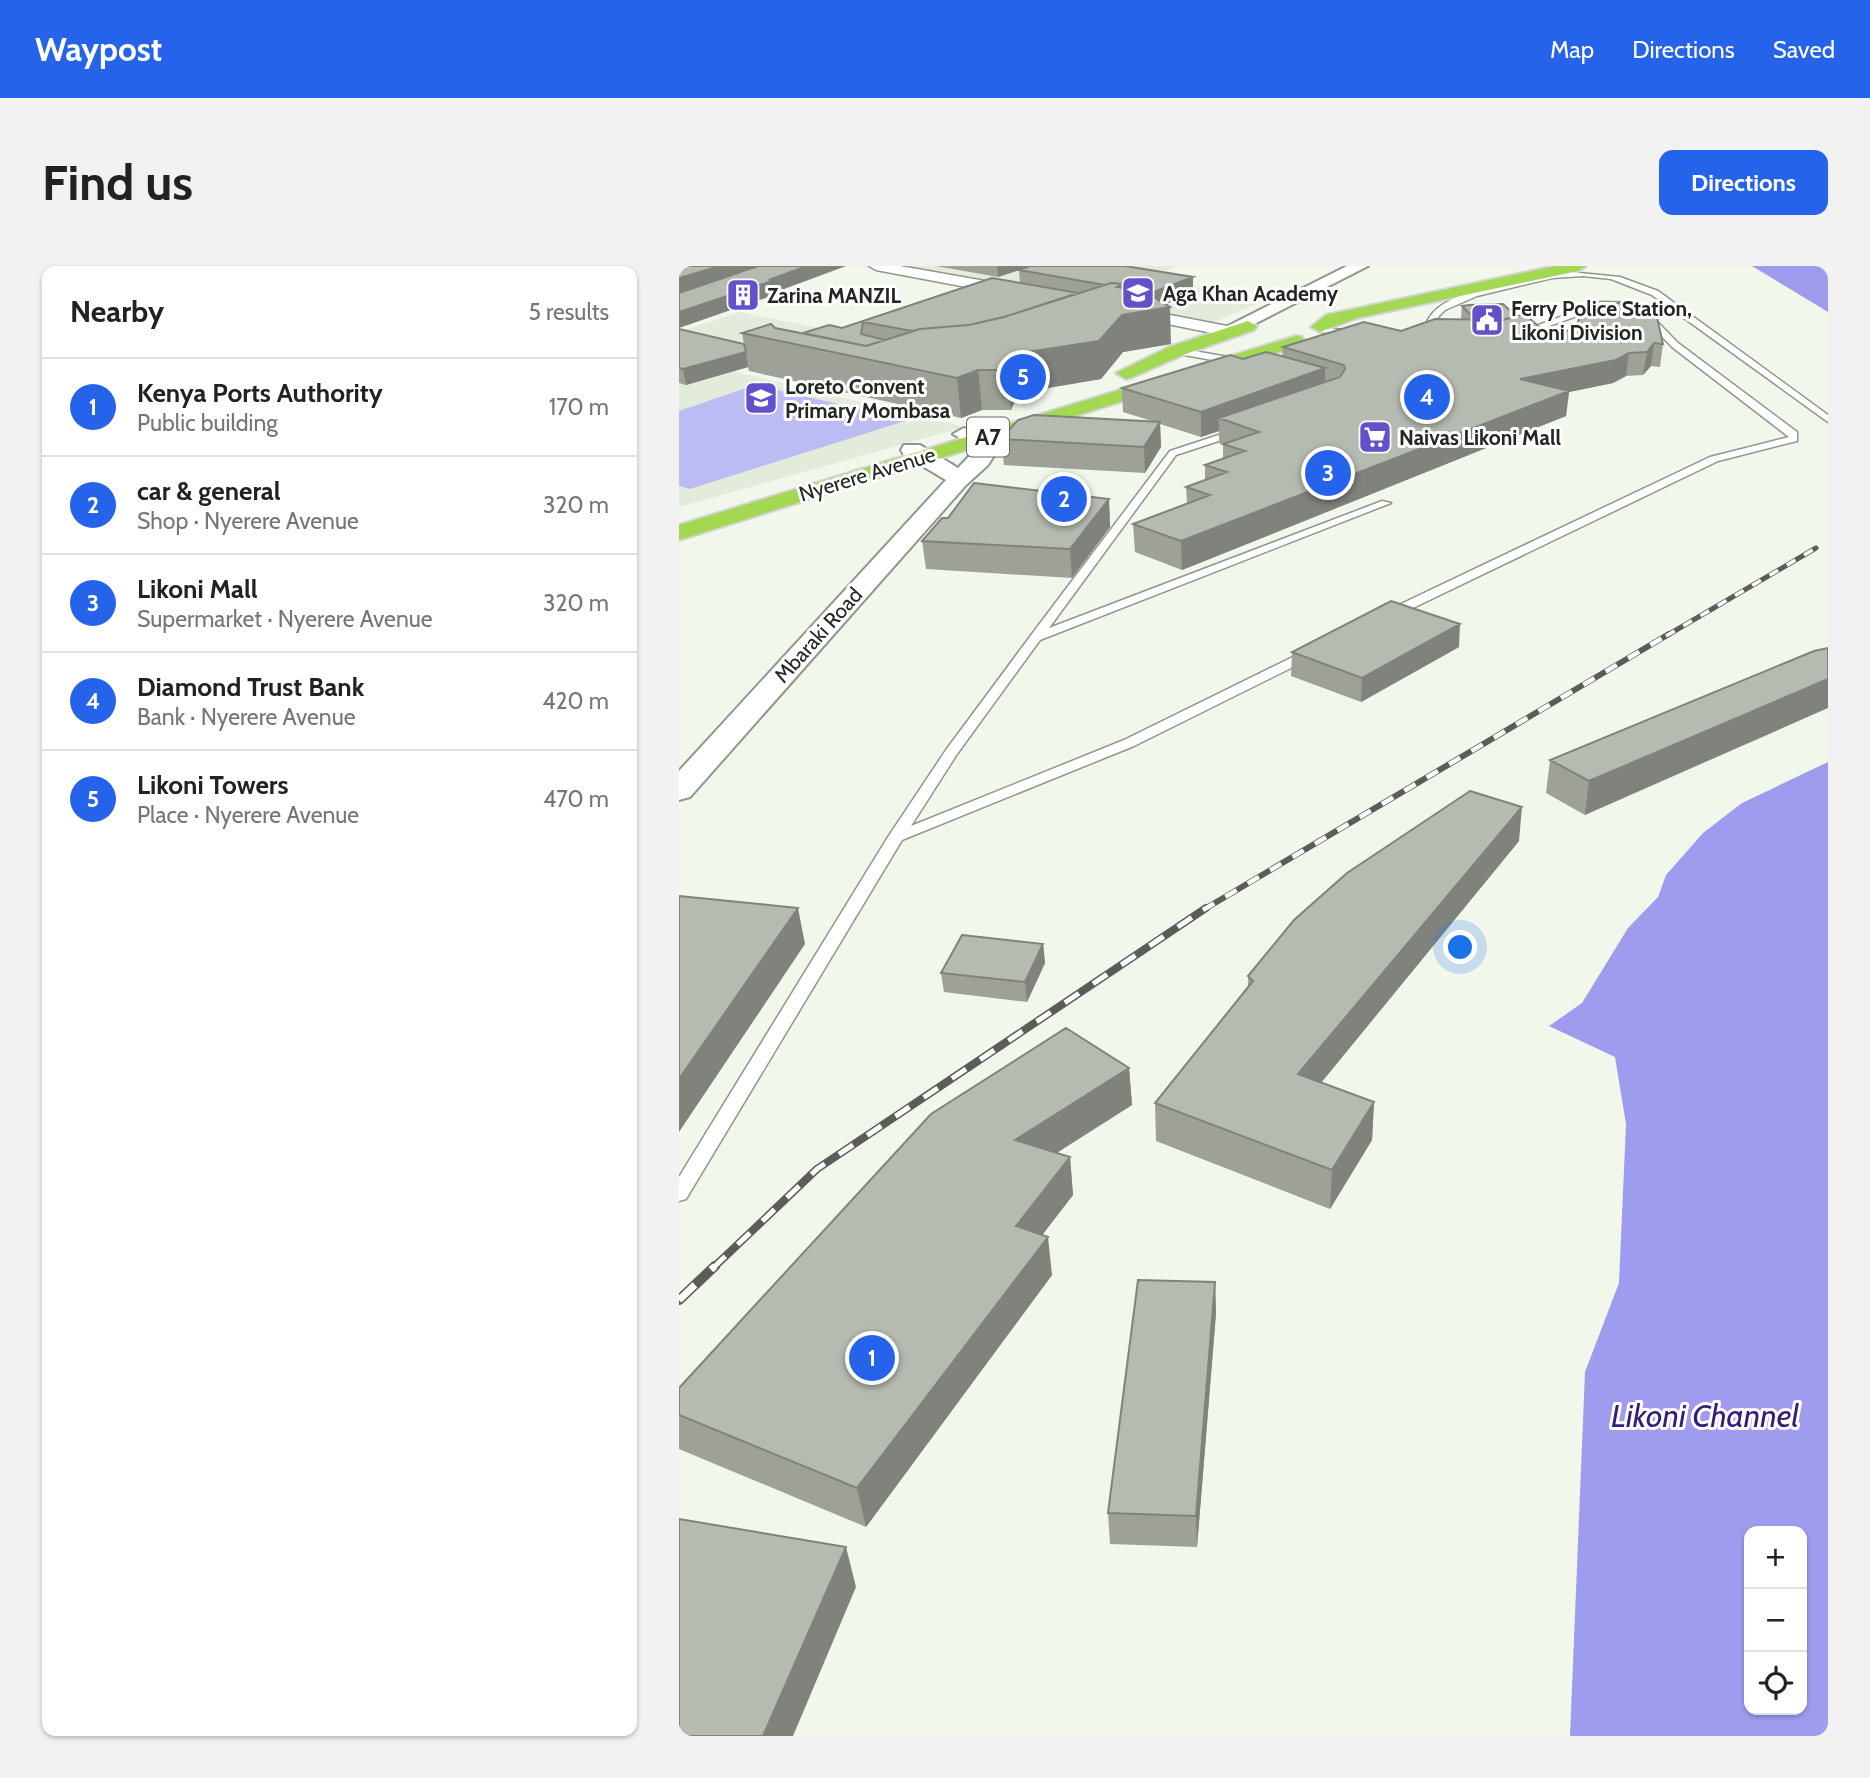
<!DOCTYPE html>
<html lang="en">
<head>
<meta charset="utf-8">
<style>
	body { margin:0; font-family:Cabin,sans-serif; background:#f2f2f2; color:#222 }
	.controls { position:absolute; right:21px; bottom:21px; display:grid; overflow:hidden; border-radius:14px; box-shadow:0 2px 5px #0004 }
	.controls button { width:63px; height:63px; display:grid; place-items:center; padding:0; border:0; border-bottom:2px solid #e0e0e0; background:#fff; color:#222; font:35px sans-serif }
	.you { position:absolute; left:782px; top:682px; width:24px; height:24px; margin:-18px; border:5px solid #fff; border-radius:50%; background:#1a73e8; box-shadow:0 0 0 10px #1a73e833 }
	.badge { display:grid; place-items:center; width:46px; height:46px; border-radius:50%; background:#2563eb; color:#fff; font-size:23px; font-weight:700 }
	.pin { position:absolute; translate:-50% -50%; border:4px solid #fff; box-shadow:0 2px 7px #0006 }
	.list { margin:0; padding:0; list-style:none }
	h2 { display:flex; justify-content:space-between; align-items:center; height:91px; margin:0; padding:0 28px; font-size:30px }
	h2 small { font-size:23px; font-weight:400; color:#767676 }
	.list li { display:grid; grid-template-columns:46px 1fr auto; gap:21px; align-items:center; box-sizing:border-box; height:98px; padding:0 28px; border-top:2px solid #e0e0e0 }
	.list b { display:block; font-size:26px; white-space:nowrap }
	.list p { margin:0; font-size:23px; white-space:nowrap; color:#767676 }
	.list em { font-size:23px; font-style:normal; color:#767676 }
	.icon { flex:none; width:38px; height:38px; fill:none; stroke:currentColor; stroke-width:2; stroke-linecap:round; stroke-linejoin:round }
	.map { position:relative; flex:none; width:1149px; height:1470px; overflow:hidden; border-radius:14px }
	header { display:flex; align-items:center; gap:42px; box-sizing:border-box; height:98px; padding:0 35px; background:#2563eb; color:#fff }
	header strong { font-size:33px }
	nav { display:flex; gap:38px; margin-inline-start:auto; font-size:24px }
	.intro { display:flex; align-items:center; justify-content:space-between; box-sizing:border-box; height:168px; padding:0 42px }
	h1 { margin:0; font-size:49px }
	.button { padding:18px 32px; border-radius:14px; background:#2563eb; color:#fff; font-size:24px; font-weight:700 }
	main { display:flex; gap:42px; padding:0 42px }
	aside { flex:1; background:#fff; border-radius:14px; box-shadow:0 2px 5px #0004 }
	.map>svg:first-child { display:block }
</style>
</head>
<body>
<header>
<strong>Waypost</strong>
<nav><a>Map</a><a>Directions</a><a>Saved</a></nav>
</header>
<div class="intro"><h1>Find us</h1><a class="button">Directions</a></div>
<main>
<aside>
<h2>Nearby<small>5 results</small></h2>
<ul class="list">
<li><span class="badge">1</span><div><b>Kenya Ports Authority</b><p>Public building</p></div><em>170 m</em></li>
<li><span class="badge">2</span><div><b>car &amp; general</b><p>Shop · Nyerere Avenue</p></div><em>320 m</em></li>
<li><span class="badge">3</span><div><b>Likoni Mall</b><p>Supermarket · Nyerere Avenue</p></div><em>320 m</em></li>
<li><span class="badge">4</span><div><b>Diamond Trust Bank</b><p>Bank · Nyerere Avenue</p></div><em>420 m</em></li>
<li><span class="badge">5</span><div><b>Likoni Towers</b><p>Place · Nyerere Avenue</p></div><em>470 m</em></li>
</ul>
</aside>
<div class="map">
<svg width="1149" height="1470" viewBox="0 0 1149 1470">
	<rect width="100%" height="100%" fill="#f2f7ec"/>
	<!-- built -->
	<path fill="#e3ecda" d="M215,0H499L468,12L587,34L533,57Z
		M60,46L165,67L45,103L286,161L0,241V66Z"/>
	<!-- green -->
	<path fill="#bcbcf4" d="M76,119L229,154L11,223L0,220V145Z"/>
	<!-- water -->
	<path fill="#9f9cf0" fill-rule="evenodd" d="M1073,0H1149V46Z
		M1149,496V1470H891L906,1106L940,1017L947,858L936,791L870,760L903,737L949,662L979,631L987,609L1024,567L1063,537ZM1070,1265H1123V1444H1070Z"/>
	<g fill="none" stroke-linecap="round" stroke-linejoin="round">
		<defs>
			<path id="lane" d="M890,6L941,11L979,25L1149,149V156L973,29L932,13L904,10L873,12L798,30L766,44L757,53L749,72L742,70C745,60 750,49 759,42C784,21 857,10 890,6Z
				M922,36L960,37L999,77L1118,166V175L1039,195L711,353H703V347L1031,191L1110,171L993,81L955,41L926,40L842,70L835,68Z
				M643,62L678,65L682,67L678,69L640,66Z
				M497,82L567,94L571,97L567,100L494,87Z
				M561,162L566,165L564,167L497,189L370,362L703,235L712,237L361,374L278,488L232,560L445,474L628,384H636V390L455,480L223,574L7,933L0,935V911L209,571L267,484L353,368L491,185Z"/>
			<path id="street" d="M190,0H221L341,21L349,26L341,31L197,4Z
				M445,40L548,60L556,65L548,70L439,48L437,45Z"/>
			<path id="secondary" d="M668,0H689L554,69L548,70L539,65Z
				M285,162L318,175L321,180L309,199L287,219L11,531L0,534V505L267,214L225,189L222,184L225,179H241L279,202L298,182L274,168Z"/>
			<path id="highway" d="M876,0H907L899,5L678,52L641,66L632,61L647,49Z
				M569,55L578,60L575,64L504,89L454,111L447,113L437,107L490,81Z
				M617,70L623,71L626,75L623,79L0,274V259Z"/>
		</defs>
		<!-- lane casing -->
		<use href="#lane" stroke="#91968c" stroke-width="3"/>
		<!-- street casing -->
		<use href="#street" stroke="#91968c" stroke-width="3"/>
		<!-- secondary casing -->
		<use href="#secondary" stroke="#91968c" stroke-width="4"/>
		<!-- highway casing -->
		<use href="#highway" stroke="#d3d4d3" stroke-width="4"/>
		<!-- lane -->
		<use href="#lane" fill="#fff" fill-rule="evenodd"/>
		<!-- street -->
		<use href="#street" fill="#fff" fill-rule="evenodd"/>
		<!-- secondary -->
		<use href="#secondary" fill="#fff" fill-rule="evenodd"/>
		<!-- highway -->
		<use href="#highway" fill="#a2d852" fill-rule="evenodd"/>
		<defs>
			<path id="rail-far3" d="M987,370L1137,282"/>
			<path id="rail-far2" d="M524,644L990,368"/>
			<path id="rail-far1" d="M34,1002L138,903L527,642"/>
			<path id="rail" d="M0,1034L36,1000"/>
		</defs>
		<!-- rail-far3 casing -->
		<use href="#rail-far3" stroke="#5b5d58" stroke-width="5"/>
		<!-- rail-far2 casing -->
		<use href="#rail-far2" stroke="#5b5d58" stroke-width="6"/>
		<!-- rail-far1 casing -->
		<use href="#rail-far1" stroke="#5b5d58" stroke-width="8"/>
		<!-- rail casing -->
		<use href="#rail" stroke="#5b5d58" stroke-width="10"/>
		<!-- rail-far3 -->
		<use href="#rail-far3" stroke="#fff" stroke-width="3.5" stroke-dasharray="10" stroke-linecap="butt"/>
		<!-- rail-far2 -->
		<use href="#rail-far2" stroke="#fff" stroke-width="4.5" stroke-dasharray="13" stroke-linecap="butt"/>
		<!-- rail-far1 -->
		<use href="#rail-far1" stroke="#fff" stroke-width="5" stroke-dasharray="17" stroke-linecap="butt"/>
		<!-- rail -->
		<use href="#rail" stroke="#fff" stroke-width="7" stroke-dasharray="22" stroke-linecap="butt"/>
	</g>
	<!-- wall -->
	<path fill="#9da198" d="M257,0H446L514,11V28L486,38L492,78L444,86L422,113L339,127L332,144H303L282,152L70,105L69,101L7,119L0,117V63L65,78L63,67L96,62L124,67L163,62L341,17L340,4L319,11Z
		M783,40L837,50L860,61L878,68L984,78L981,101L972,100L964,109L947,110L934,117L890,126L887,150L503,304L456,286L454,258L508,238L507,221L526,214V199L544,192V178L540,177V165L522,171L481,158L482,181L466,207L325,199L322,173L473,155L444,146L443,122L564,93L603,90L604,81L722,65L784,54L782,52Z
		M430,233L431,261L393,312L247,303L243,275L269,252Z
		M780,381L682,436L612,410L613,386Z
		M1135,385L906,549L867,527L871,494Z
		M840,575L642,817L695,836L693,874L651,943L477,875L476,837L569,722V710Z
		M364,678L366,697L348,736L265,726L262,707Z
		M450,802L453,839L377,887L391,891L394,929L363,969L373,1009L187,1261L0,1183V1122Z
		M536,1016L537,1047L518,1281L431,1278L429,1247Z"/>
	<!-- shaded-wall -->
	<path fill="#7f837c" d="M41,0H88L0,27V12Z
		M128,0H167L97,26L98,28L0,62V46Z
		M318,0H353L319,11Z
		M514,11V28L472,43V27Z
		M444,18L491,41L492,78L444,86L422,113L339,127L332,144L329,104L336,88L438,21Z
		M975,77L972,100L964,109L968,86Z
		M67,86L69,101L7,119L4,103Z
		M950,87L947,110L934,117L890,126L887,150L503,304L502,275L841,113Z
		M646,102V126L540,152V165L522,171V146Z
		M299,104L303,144L282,152L278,112Z
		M481,156L482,181L466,207L465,181Z
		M430,233L431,261L393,312L391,283Z
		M781,358L780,381L682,436L683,412Z
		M1149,413V442L906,549L910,515Z
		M843,541L840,575L618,846L619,808Z
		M119,642L126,678L0,866V813Z
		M364,678L366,697L348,736L346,716Z
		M450,802L453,839L340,911L336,874Z
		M695,836L693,874L651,943L653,904Z
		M391,891L394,929L341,998L337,960Z
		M369,971L373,1009L187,1261L178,1222Z
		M536,1016L537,1047L518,1281L517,1250Z
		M167,1281L177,1321L114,1470H84Z"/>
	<!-- building -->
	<path fill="#b6bbb1" stroke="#7f837c" stroke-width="2" d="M0,0H41L0,12Z
		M79,0H128L90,14H96L0,46V27Z
		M351,0H446L514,11L472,27L444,22V18L432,17L426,19L340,4Z
		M313,12L399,27L325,51L290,59L241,63L233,65L184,56L182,68L206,74L187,80L124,67L150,59L163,62Z
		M432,17L444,18L438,21L464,25L491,41L443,49L420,75L336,88L329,104H299L278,112L63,67L92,58L96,62L187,80L241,63L290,59L325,51Z
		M944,36L961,37L977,47L984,78L975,77L968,86L950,87L937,94L841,113L890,125L502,275L454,258L531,229L507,221L548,206L526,199L566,185L544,178L580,166L540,152L661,111L666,103L665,99L604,81L685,56L722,65L756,53L824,54L846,48L860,61L878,68L897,62L902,47L919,46L923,41Z
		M824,38L837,50L824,54H797L783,40L791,39Z
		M0,63L65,78L67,86L4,103L0,102Z
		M587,86L646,102L522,146L443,122L551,89L564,93Z
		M355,149L481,156L465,181L322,173L339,154Z
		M295,217L430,233L391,283L243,275L263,252H269Z
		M712,335L781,358L683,412L613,386Z
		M1149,382V413L910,515L871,494L1135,385Z
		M791,525L843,541L619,808L695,836L653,904L476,837L574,715L569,710L615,654L668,607Z
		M0,630L119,642L0,813Z
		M283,669L364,678L346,716L262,707Z
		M387,762L450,802L336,874L391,891L337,960L369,971L178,1222L0,1149V1122L252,848Z
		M459,1014L536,1016L517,1250L429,1247Z
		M0,1253L167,1281L84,1470H0Z"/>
	<!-- icons -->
	<defs>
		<symbol id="school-square" viewBox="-11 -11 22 22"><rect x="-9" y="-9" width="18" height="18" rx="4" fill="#6251ca" stroke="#fff"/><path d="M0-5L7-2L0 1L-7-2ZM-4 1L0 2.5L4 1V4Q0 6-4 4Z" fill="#fff"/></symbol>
		<symbol id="building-square" viewBox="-11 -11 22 22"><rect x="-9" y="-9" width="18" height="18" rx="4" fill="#6251ca" stroke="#fff"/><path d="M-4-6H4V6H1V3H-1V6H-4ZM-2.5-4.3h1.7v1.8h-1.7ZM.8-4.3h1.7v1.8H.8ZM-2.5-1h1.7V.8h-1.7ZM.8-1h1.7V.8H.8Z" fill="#fff"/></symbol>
		<symbol id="civic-square" viewBox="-11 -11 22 22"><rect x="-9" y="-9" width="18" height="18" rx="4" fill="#6251ca" stroke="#fff"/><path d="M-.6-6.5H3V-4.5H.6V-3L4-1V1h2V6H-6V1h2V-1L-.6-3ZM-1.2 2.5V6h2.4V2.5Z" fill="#fff"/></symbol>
		<symbol id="supermarket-square" viewBox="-11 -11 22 22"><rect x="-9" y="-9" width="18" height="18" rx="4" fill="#6251ca" stroke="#fff"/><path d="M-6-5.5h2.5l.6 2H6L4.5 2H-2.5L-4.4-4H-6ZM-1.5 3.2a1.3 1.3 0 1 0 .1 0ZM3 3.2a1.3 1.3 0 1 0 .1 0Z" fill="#fff"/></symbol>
	</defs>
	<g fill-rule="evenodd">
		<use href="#school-square" x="440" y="8" width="38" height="38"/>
		<use href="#building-square" x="45" y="10" width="38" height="38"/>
		<use href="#civic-square" x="789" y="35" width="38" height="38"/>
		<use href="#school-square" x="63" y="113" width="38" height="38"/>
		<use href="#supermarket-square" x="677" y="152" width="38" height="38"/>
	</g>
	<g text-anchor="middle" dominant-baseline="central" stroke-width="6" stroke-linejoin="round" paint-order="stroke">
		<!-- far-poi labels -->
		<g font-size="21" font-weight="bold" fill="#242622" stroke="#fff" text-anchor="start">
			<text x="484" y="27">Aga Khan Academy</text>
			<text x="88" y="29">Zarina MANZIL</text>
			<text x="832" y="42">Ferry Police Station,<tspan x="832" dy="24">Likoni Division</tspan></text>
			<text x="106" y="120">Loreto Convent<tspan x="106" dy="24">Primary Mombasa</tspan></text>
			<text x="720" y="171">Naivas Likoni Mall</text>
		</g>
		<!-- far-street labels -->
		<g font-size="21" fill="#242622" stroke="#fff">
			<text transform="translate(188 208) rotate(-17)">Nyerere Avenue</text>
			<text transform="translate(139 369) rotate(-48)">Mbaraki Road</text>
		</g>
		<!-- shield labels -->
		<rect fill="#fff" stroke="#666764" stroke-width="2" x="288" y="151.5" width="42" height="39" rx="5"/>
		<g font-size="23" font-weight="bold" fill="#242622">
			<text x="309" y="171">A7</text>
		</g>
		<!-- near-water labels -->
		<g font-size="32" font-style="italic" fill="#321d7d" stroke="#fff">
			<text x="1026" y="1149">Likoni Channel</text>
		</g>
	</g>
</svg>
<div class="controls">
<button>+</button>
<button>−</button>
<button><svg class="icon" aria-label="locate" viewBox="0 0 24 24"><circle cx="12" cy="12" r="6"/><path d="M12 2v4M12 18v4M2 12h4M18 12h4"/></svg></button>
</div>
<div class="you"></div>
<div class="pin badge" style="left:193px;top:1092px">1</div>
<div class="pin badge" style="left:385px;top:233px">2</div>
<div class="pin badge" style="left:649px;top:207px">3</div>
<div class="pin badge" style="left:748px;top:131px">4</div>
<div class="pin badge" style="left:344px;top:111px">5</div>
</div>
</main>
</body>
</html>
